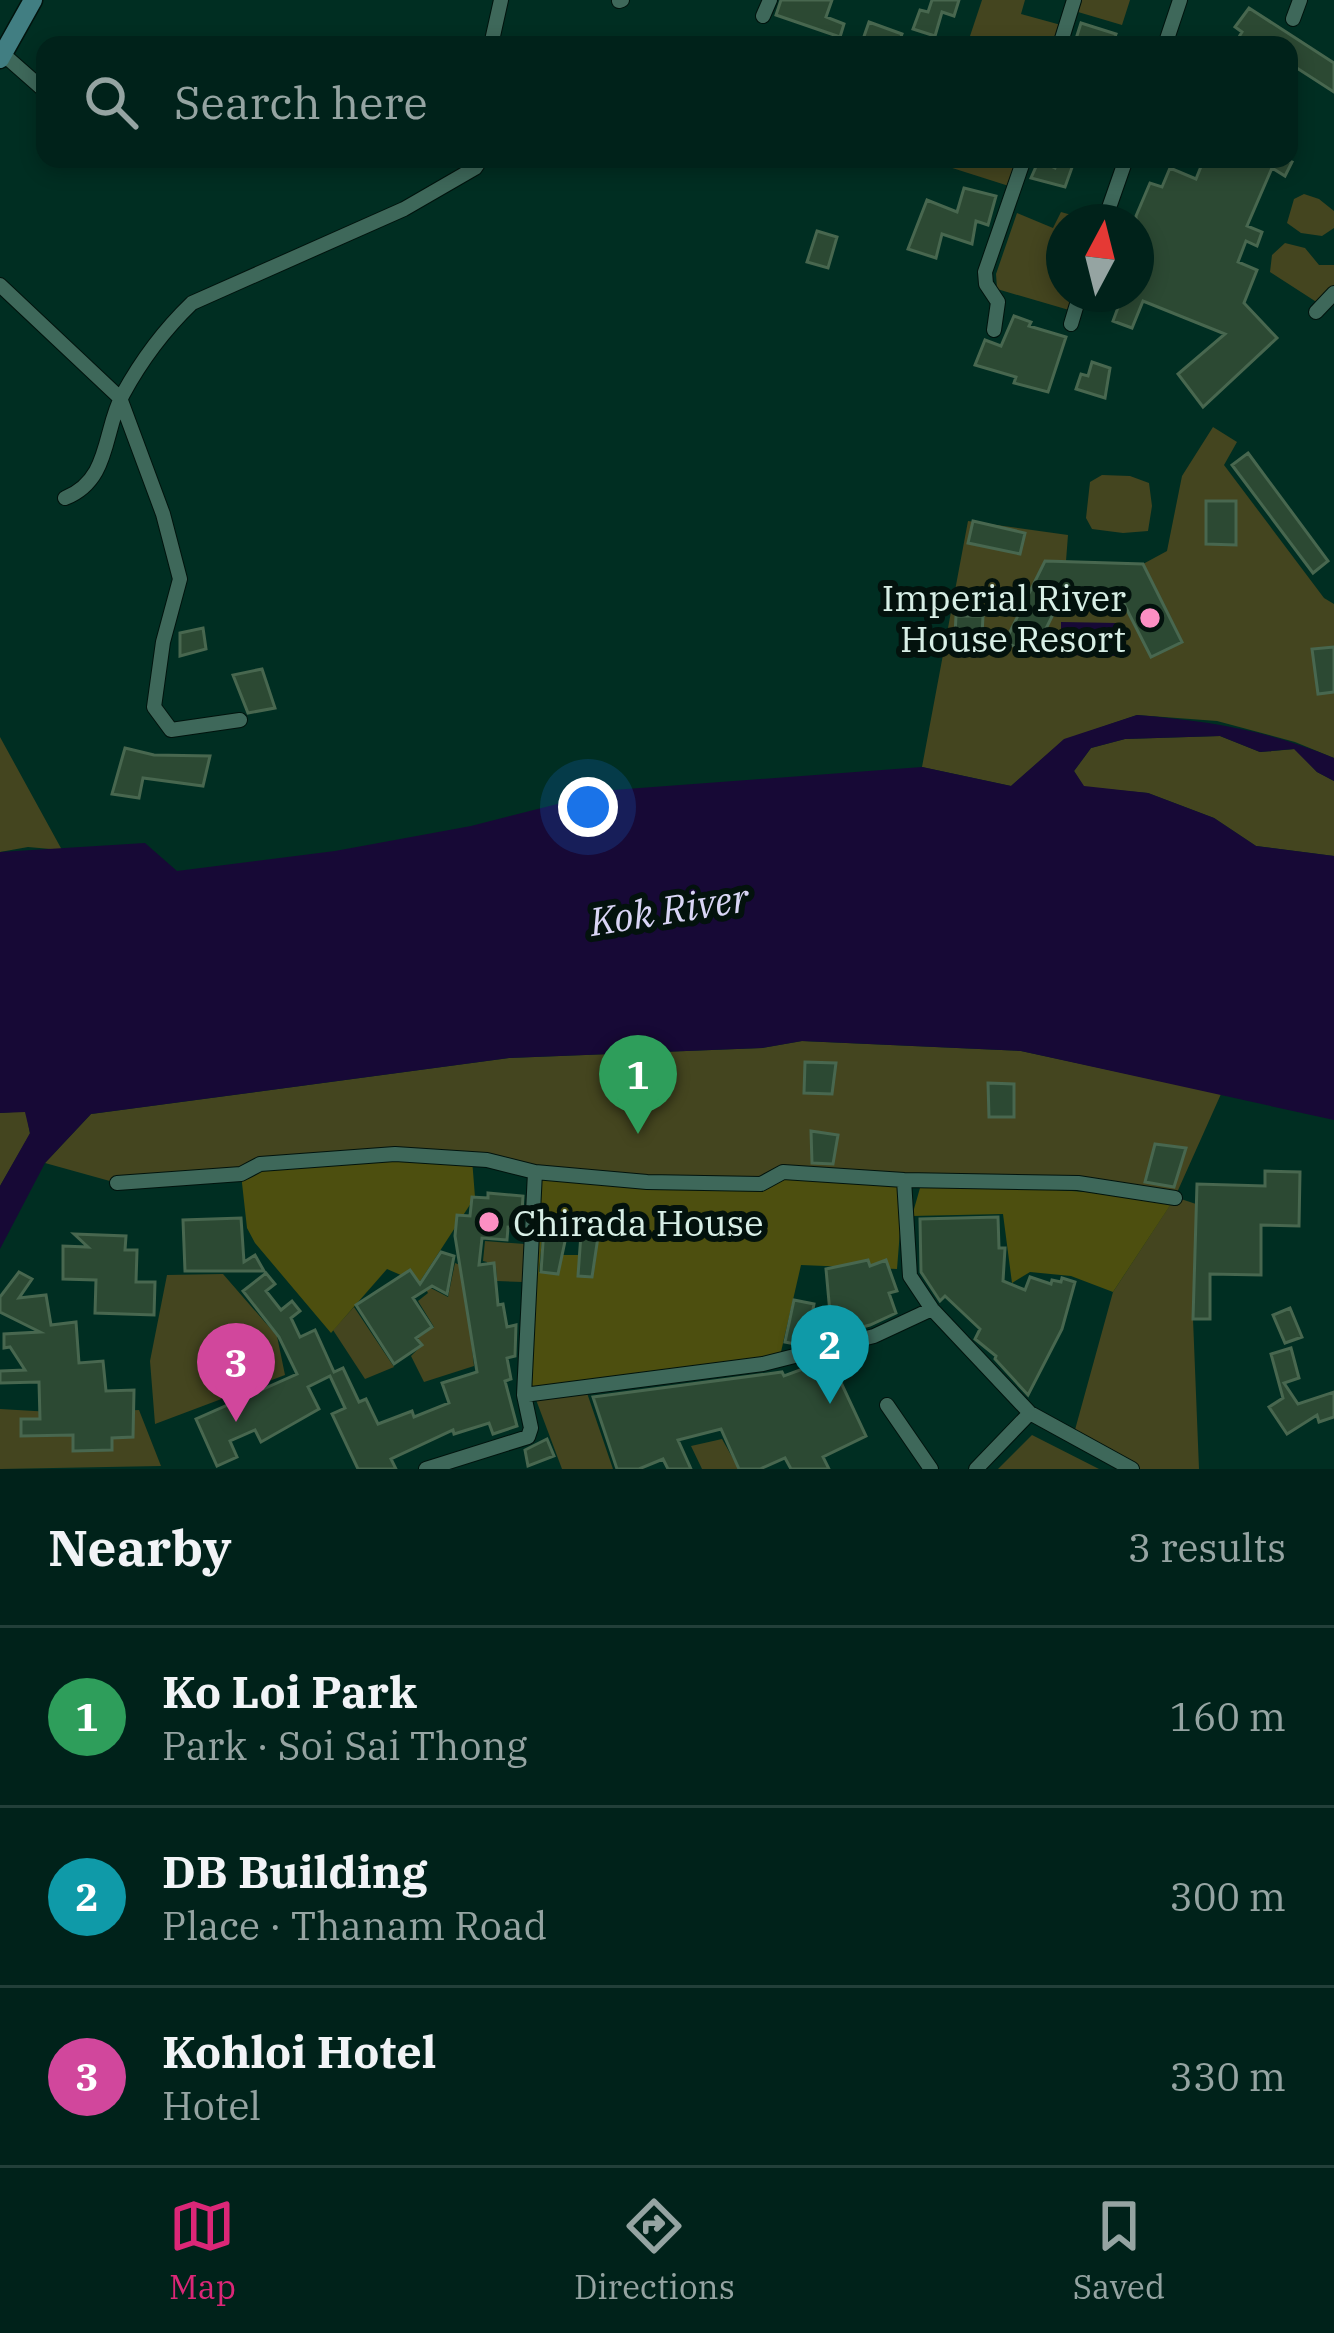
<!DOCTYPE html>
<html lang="en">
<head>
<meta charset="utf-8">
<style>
	body { margin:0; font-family:"IBM Plex Serif",serif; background:#0a2a23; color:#f1f3f6 }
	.compass { position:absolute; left:1046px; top:204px; width:108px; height:108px; border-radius:50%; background:#00221a; box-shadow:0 6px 18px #0003; rotate:7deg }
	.you { position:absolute; left:588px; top:807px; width:42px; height:42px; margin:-30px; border:9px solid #fff; border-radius:50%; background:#1a73e8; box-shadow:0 0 0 18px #1a73e833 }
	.badge { display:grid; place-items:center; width:78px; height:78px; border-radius:50%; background:#db2777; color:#fff; font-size:39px; font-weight:700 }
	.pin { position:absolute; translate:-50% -99px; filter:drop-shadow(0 3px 6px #0008) }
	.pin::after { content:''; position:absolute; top:63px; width:42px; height:36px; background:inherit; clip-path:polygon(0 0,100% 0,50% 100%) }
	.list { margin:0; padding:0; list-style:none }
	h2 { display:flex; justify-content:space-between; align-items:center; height:156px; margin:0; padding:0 48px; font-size:51px }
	h2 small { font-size:39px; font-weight:400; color:#95a4a2 }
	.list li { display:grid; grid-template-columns:78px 1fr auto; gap:36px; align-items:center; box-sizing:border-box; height:180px; padding:0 48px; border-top:3px solid #223f39 }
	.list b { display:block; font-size:45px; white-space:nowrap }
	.list p { margin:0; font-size:39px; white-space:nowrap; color:#95a4a2 }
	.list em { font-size:39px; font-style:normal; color:#95a4a2 }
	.icon { flex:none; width:66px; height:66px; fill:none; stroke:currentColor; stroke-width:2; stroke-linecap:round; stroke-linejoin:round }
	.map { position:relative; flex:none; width:1334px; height:1469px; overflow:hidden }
	.search { position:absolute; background:#00221a; box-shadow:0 6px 18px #0003; left:36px; right:36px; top:36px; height:132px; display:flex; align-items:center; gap:30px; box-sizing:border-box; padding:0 42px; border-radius:24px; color:#95a4a2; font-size:45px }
	.sheet { height:696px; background:#00221a }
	nav { display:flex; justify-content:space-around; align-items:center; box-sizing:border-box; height:168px; border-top:3px solid #223f39; background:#00221a; font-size:33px; color:#95a4a2 }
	nav a { display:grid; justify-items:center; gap:6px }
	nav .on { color:#db2777 }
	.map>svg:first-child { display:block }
</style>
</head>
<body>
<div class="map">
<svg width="1334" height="1469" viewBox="0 0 1334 1469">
	<rect width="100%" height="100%" fill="#002e22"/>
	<!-- green -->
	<path fill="#44451f" d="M982,0H1025L1021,14L1061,25L1055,45H967Z
		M1082,0H1130L1122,25L1078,12Z
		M924,159H1020L1012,187Z
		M1304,194L1319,199L1334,211V228L1322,236L1301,233L1287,223L1294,199Z
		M1061,212L1096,222H1064V294H1075L1069,310L997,289L996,274L1017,213L1053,228Z
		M1285,243L1305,248L1319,265H1334V287L1318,303L1270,272L1272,255Z
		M1213,427L1237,442L1224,465L1324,598L1334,604V758L1295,742L1217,721L1137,715L1064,740L1011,786L922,767L968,521L1068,535L1066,561L1143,564L1167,551L1182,476Z
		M1102,475L1130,476L1149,483L1152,506L1148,531L1123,533L1092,529L1086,518L1090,482Z
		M1220,736L1260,752L1295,749L1317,772L1334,781V856L1256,846L1214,818L1148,793L1084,787L1074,771L1091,748L1125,739Z
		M0,737L62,850L28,847L0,852Z
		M802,1041L1021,1051L1221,1094L1175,1197L1196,1204L1193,1319L1199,1469H1132L1073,1437L1113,1292L1174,1199L1078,1183L761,1184L648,1178L487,1160L117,1183L45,1163L91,1114L509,1058L762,1048Z
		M26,1111L30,1134L0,1186V1113Z
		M485,1241L525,1244L523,1282L497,1281L496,1268H487V1262L483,1261Z
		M455,1263L463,1266L474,1366L424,1382L411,1356L422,1345L418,1338L434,1327L418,1301L428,1293L423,1284L448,1297Z
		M223,1274L277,1336L285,1375L155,1424L150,1361L167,1275Z
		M354,1307L394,1367L365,1379L333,1330Z
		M586,1390L613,1469H562L535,1397Z
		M0,1409L69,1413L139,1410L161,1466L0,1469Z
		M1032,1435L1099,1469H998Z
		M722,1439L739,1469H702L691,1446Z"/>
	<!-- forest -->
	<path fill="#4d4f0f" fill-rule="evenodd" d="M395,1154L472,1159L475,1197L419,1283L387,1269L331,1333L255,1243L247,1228L241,1174Z
		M535,1172L761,1184L783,1172L904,1180L897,1269L801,1265L781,1352L741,1366L524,1395ZM543,1228L598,1237L592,1277L578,1276L579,1255H562L557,1274L539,1272Z
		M922,1181L1175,1198L1113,1292L1071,1276L1030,1272L1012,1283L1003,1214L912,1216Z"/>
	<!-- water -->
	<path fill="#170936" d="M1061,622L1117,623L1119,656L1061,655Z
		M1137,715C1209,721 1267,730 1334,758V781L1317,772L1294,749L1260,752L1220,736L1125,739L1091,748L1074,771L1084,786L1148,793L1214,818L1256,846L1334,856V1120L1021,1051L802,1041L762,1048L509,1058L91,1114L45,1163L0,1249V1186L30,1133L25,1112L0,1113V852L145,843L177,871L335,851L471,826L613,790L922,767L1011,786L1064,739Z"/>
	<!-- building -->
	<path fill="#2c4933" stroke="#48674f" stroke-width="3" d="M781,0H832L826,17L844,24L840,37L776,15Z
		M932,0H959L954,16L942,12L935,36L913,29L920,10L928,12Z
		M1249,8L1334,63V92L1289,63V45H1234L1242,32L1235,27Z
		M869,22L902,34L898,45H861Z
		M1081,23L1116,34L1112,45L1075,42Z
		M1059,159H1075L1065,187L1031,178L1039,160L1055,168Z
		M1204,159H1285L1292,162L1285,176L1272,168L1247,226L1262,232L1257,246L1246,241L1238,262L1257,270L1244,303L1277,338L1203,407L1178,374L1225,334L1143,301L1132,328L1113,321L1123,294H1136V216L1150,183L1162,187L1170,168L1196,179Z
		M964,188L996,196L988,225L976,221L972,244L942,234L936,258L908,249L927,200L957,212Z
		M817,231L837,237L828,268L807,262Z
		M1014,316L1031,322L1029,326L1066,337L1048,392L1014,383L1016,377L975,365L985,340L1001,346Z
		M1092,362L1110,368L1105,398L1076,389L1081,374L1088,376Z
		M1248,453L1328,561L1313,573L1232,465Z
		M1206,501H1236V545L1206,544Z
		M973,521L1025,533L1020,554L968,543Z
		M1045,561L1143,564L1182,642L1151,657L1119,594L1064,592L1033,655L1005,642Z
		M956,616H983L982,635H955Z
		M203,628L206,649L180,656V633Z
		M1334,647V692L1318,694L1312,649Z
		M262,669L275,708L248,713L233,675Z
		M125,748L154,755L210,756L203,786L143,778L139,798L112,794Z
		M805,1062L836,1063L832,1094L804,1093Z
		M988,1083L1014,1084V1117H989Z
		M811,1131L838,1135L833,1164L812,1163Z
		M1155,1144L1186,1148L1174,1187L1145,1182Z
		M1265,1171L1300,1172L1299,1226L1261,1225V1275L1210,1274V1319H1193L1197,1184L1265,1186Z
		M488,1193L523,1196L521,1228L508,1227L507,1240L482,1238L479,1265L494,1263L498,1305L503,1304L507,1327L516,1325L515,1356L507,1358L511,1379L505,1381L517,1426L493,1434L489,1423L454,1434L453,1430L391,1459L396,1469H358L332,1414L345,1408L330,1376L308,1387L319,1409L261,1442L255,1430L230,1441L237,1457L217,1466L196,1419L297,1374L279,1337L243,1291L266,1273L275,1284L266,1291L281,1310L292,1301L300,1311L291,1318L300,1337L315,1330L334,1372L343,1368L359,1402L366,1399L378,1424L412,1411L414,1417L449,1403L442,1383L477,1372L455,1236L457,1215L470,1216L472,1197L488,1198Z
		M998,1217L999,1248H1005L1003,1281L1025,1290L1030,1277L1051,1284L1052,1280L1061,1282L1062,1278L1075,1282L1062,1329L1028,1395L995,1359L996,1356L975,1339L980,1329L945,1296L940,1301L921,1272L920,1219Z
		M241,1218L244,1262L255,1255L264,1271H185L183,1220Z
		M544,1228L567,1232L558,1274L541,1272Z
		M74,1234L126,1236L125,1250H137L136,1282H155L154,1315L95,1313L96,1280L63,1279V1246L88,1247Z
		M581,1234L598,1237L592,1277L578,1276Z
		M441,1252L454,1256L447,1294L432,1286L413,1298L432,1327L416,1338L422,1345L394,1364L356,1305L410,1270L420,1284Z
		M868,1260L870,1266L886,1260L897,1291L889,1293L896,1313L870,1325L832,1335L826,1269Z
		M19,1272L32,1279L19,1298L46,1295L51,1325L76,1322L79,1363L103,1361L106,1391L134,1390L133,1437L112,1438V1450L73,1451V1435L21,1436V1419H40L39,1382L0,1383V1371L25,1370L10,1347L4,1348V1334L40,1332L0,1312V1297Z
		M794,1300L814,1304L807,1341L795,1344L785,1342Z
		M1290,1308L1302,1337L1285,1343L1273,1315Z
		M1291,1348L1299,1378L1284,1383L1298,1404L1334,1392V1417L1319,1422L1317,1415L1287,1434L1269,1407L1283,1398L1271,1354Z
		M830,1359L866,1436L823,1457L829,1469H791L785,1458L760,1469H739L721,1429L678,1440L691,1469H668L663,1459L639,1469H617L593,1397L782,1372L784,1376Z
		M547,1439L554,1456L528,1466L525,1450Z"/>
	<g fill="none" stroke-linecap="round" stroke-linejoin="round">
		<defs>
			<path id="minor" d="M619,1L622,0
				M763,16L770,0
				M1293,19L1300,0
				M491,45L501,0
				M1060,45L1074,0
				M1165,45L1180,0
				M3,54L45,91
				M1104,222L1126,159
				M0,285L120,398L163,514L180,579L163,642L154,707L171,730L240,720
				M1316,312L1334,293
				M1071,324L1080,294
				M994,330L998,302L986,284L985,272L1024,159
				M65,498C111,480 103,430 123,394C141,361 165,329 192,303L404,209L475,168L481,159
				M904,1180L910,1276L932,1309L1030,1413L1132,1469
				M117,1183L241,1174L260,1164L395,1154L487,1160L535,1172L647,1182L761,1184L783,1172L904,1180L1078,1183L1175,1198
				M524,1395L763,1364L874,1336L932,1309
				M887,1405L931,1469
				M426,1469L528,1437L531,1428L524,1395L535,1172
				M976,1469L1030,1413"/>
			<path id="secondary" d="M0,59L33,0"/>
		</defs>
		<!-- minor casing -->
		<use href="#minor" stroke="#01130d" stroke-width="16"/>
		<!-- secondary casing -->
		<use href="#secondary" stroke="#01130d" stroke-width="21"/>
		<!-- minor -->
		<use href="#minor" stroke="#3e685a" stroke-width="14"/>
		<!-- secondary -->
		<use href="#secondary" stroke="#417e82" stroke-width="18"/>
	</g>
	<!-- markers -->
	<g fill="#fc8fc3" stroke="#03120d" stroke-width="4.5">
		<circle cx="1150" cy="618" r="12"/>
		<circle cx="489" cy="1222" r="12"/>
	</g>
	<g text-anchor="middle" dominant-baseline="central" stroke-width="12" stroke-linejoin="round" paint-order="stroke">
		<!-- poi labels -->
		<g font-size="36" fill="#d8efe6" stroke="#03120d" text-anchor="end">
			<text x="1126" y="597">Imperial River<tspan x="1126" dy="41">House Resort</tspan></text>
			<text x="513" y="1222" text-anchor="start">Chirada House</text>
		</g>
		<!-- water labels -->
		<g font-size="39" font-style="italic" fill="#d9d5f5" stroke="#03120d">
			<text transform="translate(669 909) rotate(-9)">Kok River</text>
		</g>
	</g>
</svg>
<svg class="compass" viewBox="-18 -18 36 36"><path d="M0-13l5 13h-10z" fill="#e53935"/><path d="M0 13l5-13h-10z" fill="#95a4a2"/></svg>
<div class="you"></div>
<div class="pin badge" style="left:638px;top:1134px;background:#2e9e5b">1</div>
<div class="pin badge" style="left:830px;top:1404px;background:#0f9aa8">2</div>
<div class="pin badge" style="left:236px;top:1422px;background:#d1479c">3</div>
<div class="search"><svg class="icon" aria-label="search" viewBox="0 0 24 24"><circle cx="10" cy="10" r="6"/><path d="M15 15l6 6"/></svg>Search here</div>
</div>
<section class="sheet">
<h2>Nearby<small>3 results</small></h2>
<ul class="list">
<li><span class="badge" style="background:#2e9e5b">1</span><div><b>Ko Loi Park</b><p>Park · Soi Sai Thong</p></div><em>160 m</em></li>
<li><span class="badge" style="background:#0f9aa8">2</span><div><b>DB Building</b><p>Place · Thanam Road</p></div><em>300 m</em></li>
<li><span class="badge" style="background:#d1479c">3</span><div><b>Kohloi Hotel</b><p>Hotel</p></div><em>330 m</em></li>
</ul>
</section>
<nav>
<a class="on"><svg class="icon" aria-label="map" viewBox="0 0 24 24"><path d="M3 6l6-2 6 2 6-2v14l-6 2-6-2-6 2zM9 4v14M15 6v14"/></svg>Map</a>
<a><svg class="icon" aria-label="directions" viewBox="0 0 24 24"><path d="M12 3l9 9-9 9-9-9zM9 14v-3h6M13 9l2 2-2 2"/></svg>Directions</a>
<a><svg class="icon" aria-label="saved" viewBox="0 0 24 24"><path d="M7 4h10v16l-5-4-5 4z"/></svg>Saved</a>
</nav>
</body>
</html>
